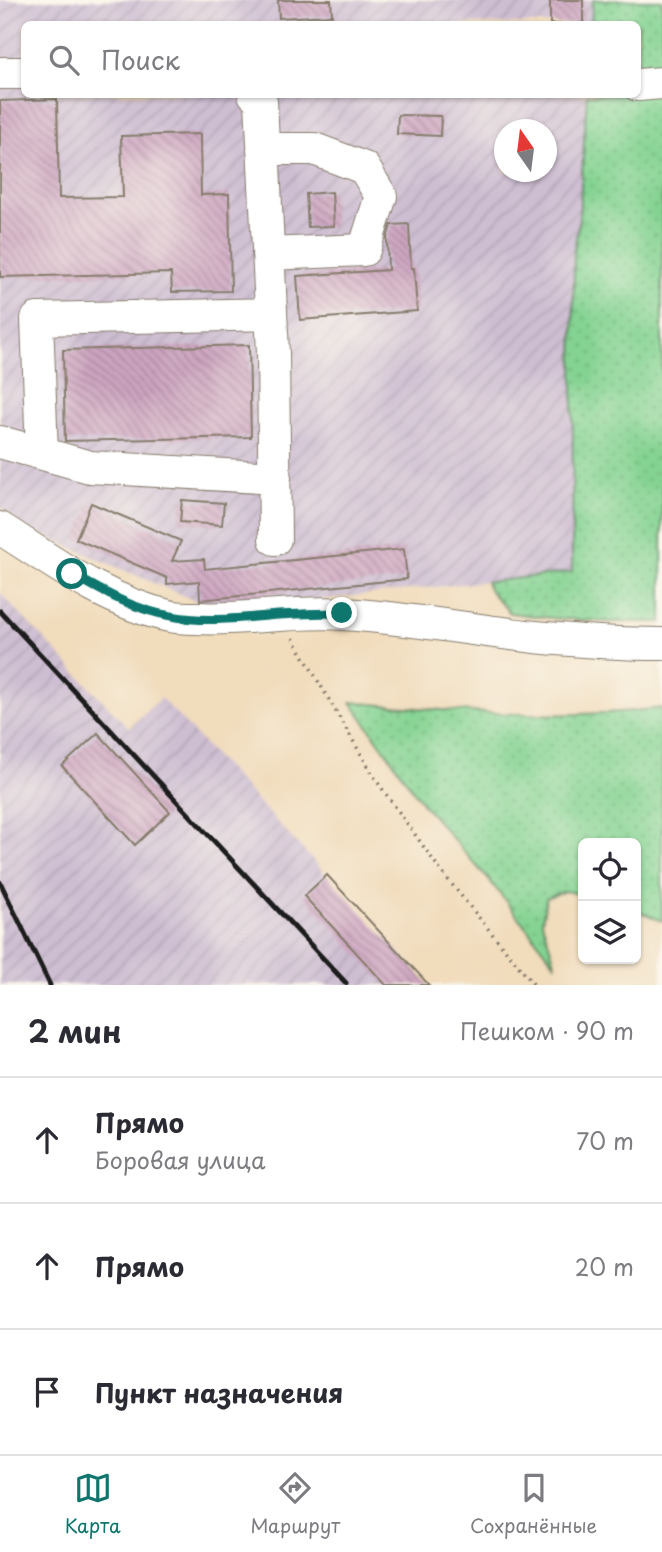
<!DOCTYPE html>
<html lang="ru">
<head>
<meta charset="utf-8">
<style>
	body { margin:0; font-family:"Playpen Sans",sans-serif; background:#f7f7f7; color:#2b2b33 }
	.controls { position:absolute; right:21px; bottom:21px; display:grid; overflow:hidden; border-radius:10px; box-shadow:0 2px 5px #0004 }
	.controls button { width:63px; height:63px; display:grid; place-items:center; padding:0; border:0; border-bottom:2px solid #e1e1e2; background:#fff; color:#2b2b33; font:35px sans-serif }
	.compass { position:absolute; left:494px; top:119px; width:63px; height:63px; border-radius:50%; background:#fff; box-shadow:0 2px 5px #0004; rotate:346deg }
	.stop { position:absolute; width:21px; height:21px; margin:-16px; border:5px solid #0f766e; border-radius:50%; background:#fff }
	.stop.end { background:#0f766e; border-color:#fff; box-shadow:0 2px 7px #0008 }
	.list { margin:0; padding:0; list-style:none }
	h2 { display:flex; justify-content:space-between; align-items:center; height:91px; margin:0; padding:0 28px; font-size:30px }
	h2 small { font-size:23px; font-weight:400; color:#7c7c81 }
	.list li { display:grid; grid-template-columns:46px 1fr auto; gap:21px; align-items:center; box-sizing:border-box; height:126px; padding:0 28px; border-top:2px solid #e1e1e2 }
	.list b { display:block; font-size:26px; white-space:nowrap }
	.list p { margin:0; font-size:23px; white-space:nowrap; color:#7c7c81 }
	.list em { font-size:23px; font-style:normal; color:#7c7c81 }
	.icon { flex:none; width:38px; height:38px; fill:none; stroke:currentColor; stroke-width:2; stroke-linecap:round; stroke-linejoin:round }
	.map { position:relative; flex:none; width:662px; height:985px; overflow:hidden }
	.search { position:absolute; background:#fff; box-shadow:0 2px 5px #0004; left:21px; right:21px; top:21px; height:77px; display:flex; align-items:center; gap:18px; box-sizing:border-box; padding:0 24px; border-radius:10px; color:#7c7c81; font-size:26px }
	.sheet { height:469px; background:#fff }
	nav { display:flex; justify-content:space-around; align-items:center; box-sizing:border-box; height:98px; border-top:2px solid #e1e1e2; background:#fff; font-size:19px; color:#7c7c81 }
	nav a { display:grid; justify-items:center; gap:4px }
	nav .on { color:#0f766e }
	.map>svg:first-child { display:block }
</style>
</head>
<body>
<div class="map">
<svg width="662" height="985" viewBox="0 0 662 985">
	<defs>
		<pattern id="industrial-furrows" width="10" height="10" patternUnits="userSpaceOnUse" patternTransform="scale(1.75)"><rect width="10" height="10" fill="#cebed2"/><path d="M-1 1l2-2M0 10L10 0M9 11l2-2" fill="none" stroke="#b0a3b4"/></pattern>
		<pattern id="grass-dots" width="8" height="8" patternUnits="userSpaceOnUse" patternTransform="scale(1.75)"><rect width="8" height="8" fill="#84d392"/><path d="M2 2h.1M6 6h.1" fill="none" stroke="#71b57d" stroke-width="1.8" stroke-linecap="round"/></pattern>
		<pattern id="building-back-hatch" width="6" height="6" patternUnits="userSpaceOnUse" patternTransform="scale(1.75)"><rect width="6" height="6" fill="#cda4c0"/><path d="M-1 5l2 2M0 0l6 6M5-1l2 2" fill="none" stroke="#a6859b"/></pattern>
	</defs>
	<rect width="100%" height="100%" fill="#fbf7ec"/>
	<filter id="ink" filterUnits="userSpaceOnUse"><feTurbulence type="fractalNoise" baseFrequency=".0143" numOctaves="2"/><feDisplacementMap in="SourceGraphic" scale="14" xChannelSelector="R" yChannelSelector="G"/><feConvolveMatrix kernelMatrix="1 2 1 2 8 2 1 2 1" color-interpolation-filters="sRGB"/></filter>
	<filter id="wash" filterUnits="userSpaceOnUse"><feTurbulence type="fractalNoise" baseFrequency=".00686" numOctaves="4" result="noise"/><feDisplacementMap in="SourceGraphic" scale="28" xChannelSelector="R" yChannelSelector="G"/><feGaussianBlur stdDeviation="1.57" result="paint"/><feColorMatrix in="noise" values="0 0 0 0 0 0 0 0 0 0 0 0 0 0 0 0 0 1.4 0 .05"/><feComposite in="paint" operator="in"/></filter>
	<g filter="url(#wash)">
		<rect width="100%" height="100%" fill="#f1dcbc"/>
		<!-- industrial -->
		<path fill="url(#industrial-furrows)" fill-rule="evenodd" d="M0,0H593L591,24H24V94L587,95L579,220L574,251L572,572L316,600L198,602L26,528L0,507ZM504,130H546V172H504Z
			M0,593L129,728L161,698L423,978L415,985H0Z"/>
		<!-- grass -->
		<path fill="url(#grass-dots)" stroke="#507857" stroke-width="2" d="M593,0H662V622H610L551,618L510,613L490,591L486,582L572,572L574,251L579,220L587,95L638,94V24H591Z
			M351,702C454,712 559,721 662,708V921L636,910V843H583V895L565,891L546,898L542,922L556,965L489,880L425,807Z"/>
		<g id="blocks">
			<!-- building -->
			<path fill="url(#building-back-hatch)" d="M278,0H331L332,15L279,18Z
				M550,0H583V24H550Z
				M57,99L59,198L123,197L121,136L200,134L201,195L229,194L231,291L172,292L171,273L0,277V101Z
				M398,115L441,116L440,136L397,134Z
				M332,192L334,226L308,227L306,194Z
				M409,224L411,268H414L417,311L300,320L297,276L388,270L387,238L391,225Z
				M249,345L251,437L65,441L63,350Z
				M182,500L224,503L222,525L180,522Z
				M91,503L181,541L172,561L204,559L205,569L404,549L407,579L200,600L199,581L167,584V578L76,539Z
				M98,733L170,812L135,845L62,766Z
				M327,875L429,985H386L304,896Z"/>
		</g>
	</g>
	<g filter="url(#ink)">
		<use href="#blocks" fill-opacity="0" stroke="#867c6c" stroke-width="2"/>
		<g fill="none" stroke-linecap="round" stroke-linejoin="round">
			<defs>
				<path id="minor" d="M0,73H24
					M638,85L662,83
					M254,94L261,101L273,353L275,539
					M263,149H314L364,168L381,196L364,250L268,254
					M0,442L90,467L275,478
					M42,453L37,319L271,314
					M0,528C53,562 106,602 169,616C178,618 187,618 196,618C245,621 295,610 344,614C408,618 471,630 535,637C577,641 619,644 662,644"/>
			</defs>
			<!-- minor casing -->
			<use href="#minor" stroke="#867c6c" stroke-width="34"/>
			<!-- path -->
			<path stroke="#867c6c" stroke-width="3.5" stroke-dasharray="2 5" stroke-linecap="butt" d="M293,638L376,780L441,871L534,985"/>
			<!-- minor -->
			<use href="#minor" stroke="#fff" stroke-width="32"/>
			<!-- rail -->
			<path stroke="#1c1c1c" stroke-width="5" d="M0,611L346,983
				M0,882L50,985"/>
		</g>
	</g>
	<g fill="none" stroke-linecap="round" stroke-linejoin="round" filter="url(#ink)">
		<!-- route -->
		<path stroke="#0f766e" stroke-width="9" d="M72,574C103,592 135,610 171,616C205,623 243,618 278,615C299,614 321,613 342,613"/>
	</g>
</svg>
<div class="controls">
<button><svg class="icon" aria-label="locate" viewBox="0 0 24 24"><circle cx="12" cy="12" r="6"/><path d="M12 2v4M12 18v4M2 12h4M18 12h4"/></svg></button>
<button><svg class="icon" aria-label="layers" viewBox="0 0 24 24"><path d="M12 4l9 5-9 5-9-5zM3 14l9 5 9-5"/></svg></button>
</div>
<svg class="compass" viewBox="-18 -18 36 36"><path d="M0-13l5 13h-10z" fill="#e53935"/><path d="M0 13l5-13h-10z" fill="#7c7c81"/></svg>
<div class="stop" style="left:72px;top:574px"></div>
<div class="stop end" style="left:342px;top:613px"></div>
<div class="search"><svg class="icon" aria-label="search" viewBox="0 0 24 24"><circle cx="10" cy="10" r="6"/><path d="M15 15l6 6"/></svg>Поиск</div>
</div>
<section class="sheet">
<h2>2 мин<small>Пешком · 90 m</small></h2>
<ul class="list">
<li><svg class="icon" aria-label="ahead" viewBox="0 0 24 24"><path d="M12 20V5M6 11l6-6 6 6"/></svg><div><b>Прямо</b><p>Боровая улица</p></div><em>70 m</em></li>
<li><svg class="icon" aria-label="ahead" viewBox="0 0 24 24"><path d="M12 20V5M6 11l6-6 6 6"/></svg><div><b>Прямо</b></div><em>20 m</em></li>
<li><svg class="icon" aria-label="arrive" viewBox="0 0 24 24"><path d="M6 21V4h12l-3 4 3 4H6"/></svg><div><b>Пункт назначения</b></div></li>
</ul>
</section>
<nav>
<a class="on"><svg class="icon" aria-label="map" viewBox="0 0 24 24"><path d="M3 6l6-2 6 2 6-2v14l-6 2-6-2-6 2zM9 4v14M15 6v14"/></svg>Карта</a>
<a><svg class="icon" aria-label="directions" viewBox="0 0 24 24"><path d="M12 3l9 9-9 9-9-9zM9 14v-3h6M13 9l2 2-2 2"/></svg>Маршрут</a>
<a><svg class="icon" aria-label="saved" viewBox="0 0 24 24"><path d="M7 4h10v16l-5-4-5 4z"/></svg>Сохранённые</a>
</nav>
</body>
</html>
